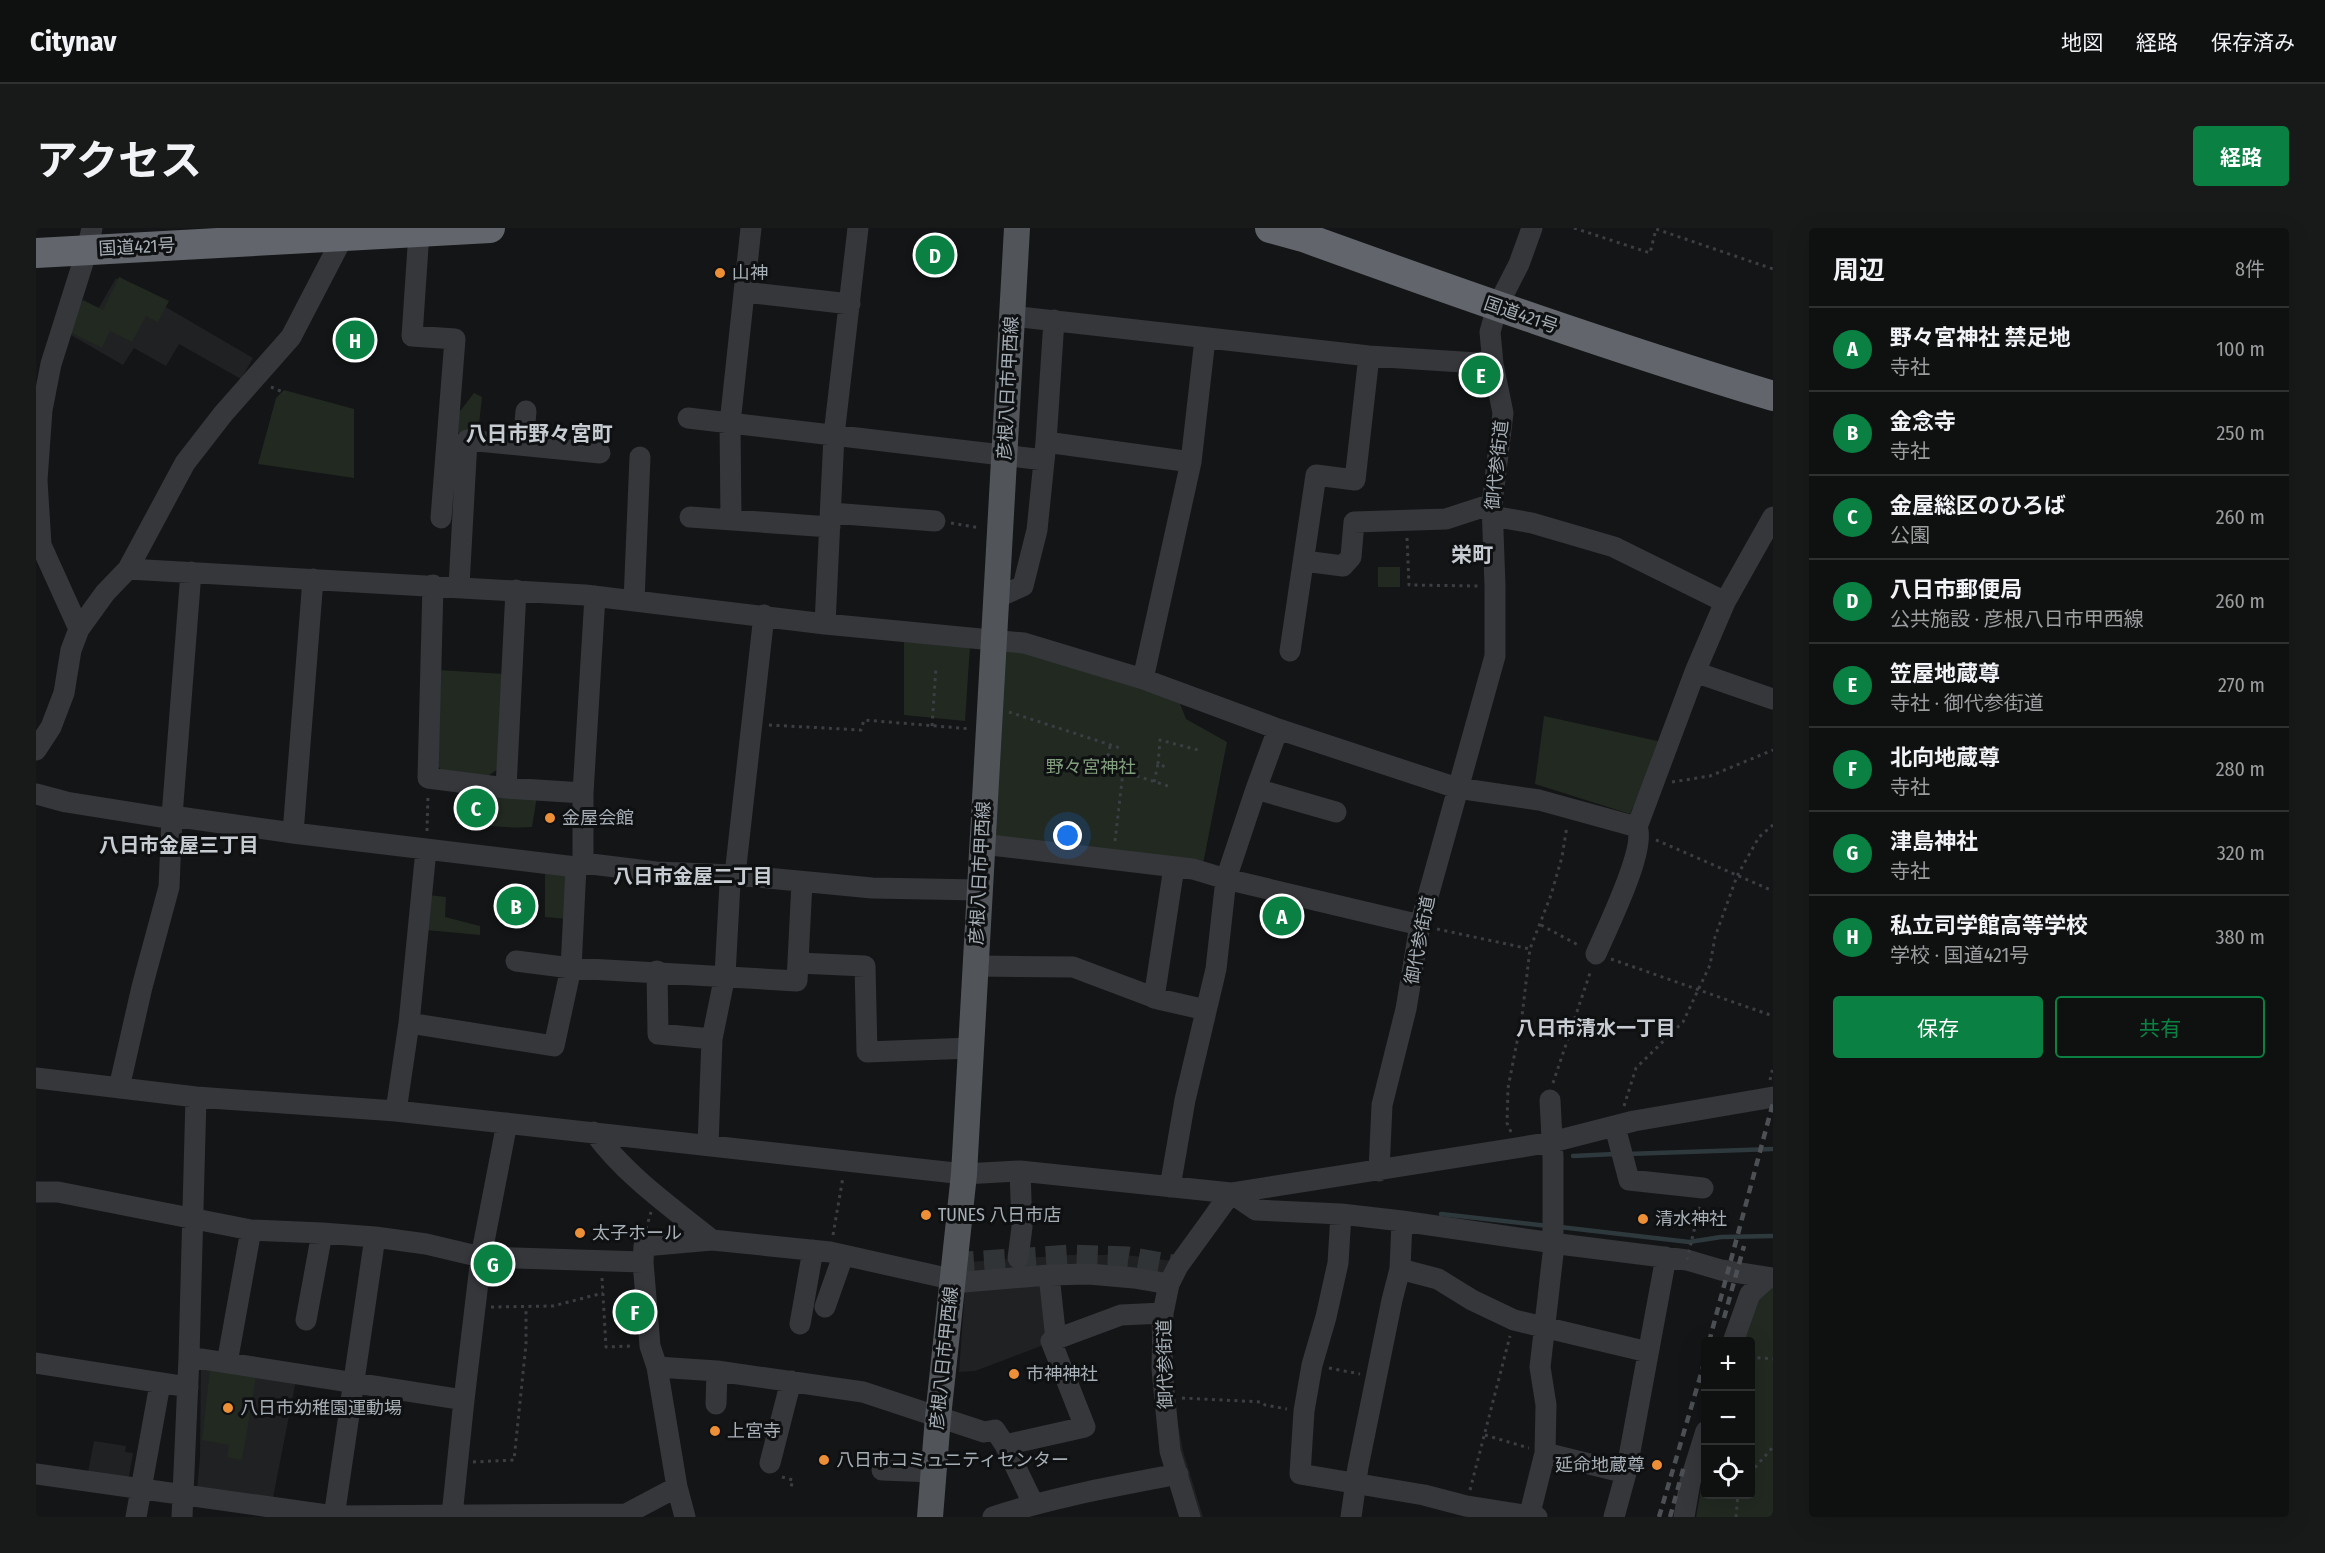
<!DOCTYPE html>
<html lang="ja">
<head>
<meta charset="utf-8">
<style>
	body { margin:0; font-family:"Fira Sans Condensed","Noto Sans JP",sans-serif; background:#181919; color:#f1f3f6 }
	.controls { position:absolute; right:18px; bottom:18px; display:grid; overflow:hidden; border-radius:6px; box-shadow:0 6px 24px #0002 }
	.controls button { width:54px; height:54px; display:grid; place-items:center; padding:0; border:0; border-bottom:2px solid #2f3030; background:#0f1010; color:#f1f3f6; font:30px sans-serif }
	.you { position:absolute; left:1032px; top:608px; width:21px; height:21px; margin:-15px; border:4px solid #fff; border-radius:50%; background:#1a73e8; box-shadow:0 0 0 9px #1a73e833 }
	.badge { display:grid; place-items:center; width:39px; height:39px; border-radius:50%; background:#0b8043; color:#fff; font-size:20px; font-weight:700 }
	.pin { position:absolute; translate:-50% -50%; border:3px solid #fff; box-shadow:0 2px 6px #0006 }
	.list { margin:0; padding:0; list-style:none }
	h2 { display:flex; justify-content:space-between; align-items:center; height:78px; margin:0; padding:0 24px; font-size:26px }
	h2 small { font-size:20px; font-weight:400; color:#9b9d9f }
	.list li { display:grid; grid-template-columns:39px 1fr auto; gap:18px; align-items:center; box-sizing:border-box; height:84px; padding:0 24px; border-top:2px solid #2f3030 }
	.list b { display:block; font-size:22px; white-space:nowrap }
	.list p { margin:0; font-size:20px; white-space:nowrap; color:#9b9d9f }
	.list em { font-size:20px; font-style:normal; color:#9b9d9f }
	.actions { display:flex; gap:12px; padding:18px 24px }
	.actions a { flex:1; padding:14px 0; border:2px solid #0b8043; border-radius:6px; text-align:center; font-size:21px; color:#0b8043 }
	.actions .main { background:#0b8043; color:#fff }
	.icon { flex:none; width:33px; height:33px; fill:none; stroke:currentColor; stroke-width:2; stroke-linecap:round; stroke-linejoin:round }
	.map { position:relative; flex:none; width:1737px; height:1289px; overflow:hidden; border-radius:6px }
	header { display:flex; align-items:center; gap:36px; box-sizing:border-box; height:84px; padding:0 30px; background:#0f1010; border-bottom:2px solid #2f3030 }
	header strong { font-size:28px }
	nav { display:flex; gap:33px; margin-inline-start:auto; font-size:21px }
	.intro { display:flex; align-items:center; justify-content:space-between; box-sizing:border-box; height:144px; padding:0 36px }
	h1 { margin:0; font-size:42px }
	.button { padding:15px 27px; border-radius:6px; background:#0b8043; color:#fff; font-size:21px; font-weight:700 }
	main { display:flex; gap:36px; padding:0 36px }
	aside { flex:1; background:#0f1010; border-radius:6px; box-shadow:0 6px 24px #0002 }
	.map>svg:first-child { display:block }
</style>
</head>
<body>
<header>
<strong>Citynav</strong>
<nav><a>地図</a><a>経路</a><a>保存済み</a></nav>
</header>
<div class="intro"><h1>アクセス</h1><a class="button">経路</a></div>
<main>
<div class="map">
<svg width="1737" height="1289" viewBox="0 0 1737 1289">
	<rect width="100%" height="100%" fill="#141516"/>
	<!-- built -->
	<path fill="#202123" d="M80,50L217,130L205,151L143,116L130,138L98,120L87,137L26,102L44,71L62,81Z
		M1175,973L1190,983L1149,1042L1135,1078L1131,1100L1139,1181L1147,1223L1167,1289H1144L1117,1138L1115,1091L1125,1059L1021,1053L1010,1116L939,1143L923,1144L931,1034L1033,1027H1090L1137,1033Z
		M165,1136L260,1152L236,1275L161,1262L164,1229Z
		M58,1213L90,1218L89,1224L97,1225L92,1254L51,1249Z"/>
	<!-- green -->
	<path fill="#212921" d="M83,49L133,73L122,94L110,88L96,114L74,103L66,120L32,103L47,72L67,82Z
		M248,162L318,181V250L222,236L240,170Z
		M438,165L446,169L442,206L413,204L415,195Z
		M1342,339H1364V359H1342Z
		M868,414L934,418L929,493L868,487Z
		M965,417L1143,473L1150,491L1191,514L1166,641L957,618Z
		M402,442L469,446L462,541L449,550L408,545L400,536Z
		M1508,488L1626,514L1594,586L1499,556Z
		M424,558L501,568L496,599C472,601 446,596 421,596Z
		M509,644L533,647L531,691L509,689Z
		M392,667L410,669L409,689L444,698V707L390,702Z
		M1737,1060V1289H1660L1669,1239L1670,1266H1714V1114L1705,1113L1719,1070Z
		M174,1141L220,1149L206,1232L191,1229L193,1217L166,1212Z"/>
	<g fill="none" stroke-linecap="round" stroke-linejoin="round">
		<!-- stream -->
		<path stroke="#2e393e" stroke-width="4.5" d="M1591,926L1737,921
			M1537,928L1579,926
			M1405,986L1512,998
			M1524,999L1653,1014L1685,1009L1737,1008"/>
		<!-- minor-tunnel -->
		<path stroke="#313436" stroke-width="21" stroke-dasharray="21 10" stroke-linecap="butt" d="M917,1035L1035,1027L1092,1029L1142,1038"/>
		<!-- path -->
		<path stroke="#3b3e42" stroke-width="3" stroke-dasharray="3 4.5" stroke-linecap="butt" d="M1538,0L1614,25L1620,1L1737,41
			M235,159L249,165
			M915,295L944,300
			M1371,310L1373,357L1442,358
			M973,484L1084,520
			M733,497L825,502L828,492L935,501
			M896,498L900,439
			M1074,518L1070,538L1132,558
			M1122,536L1124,512L1162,522
			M1118,554L1122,536L1130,539
			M1636,554L1674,548L1737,522
			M391,603L392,567
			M1620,612L1737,663
			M1079,613L1087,544
			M1505,697L1544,718
			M1401,701L1494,721
			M1575,731L1737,788
			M1734,852L1737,839
			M1517,855L1555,742
			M1588,878L1600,840L1647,794L1674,737L1679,709L1701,648L1723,609L1737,597
			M1475,904L1471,895L1472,860L1486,788L1494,721L1515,667L1526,629L1531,598
			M610,1001L615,984
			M797,1007L807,949
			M1656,1011L1664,978
			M566,1050L570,1119L596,1118
			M455,1079L517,1078L567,1065
			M1714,1129L1737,1131
			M1293,1140L1324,1146
			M1146,1170L1226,1174L1229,1177L1251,1181
			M1449,1207L1493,1220
			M437,1234L478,1232L490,1116V1080
			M1714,1245L1737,1219
			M746,1249L757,1252L755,1259
			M1434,1262L1474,1108
			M1700,1289L1702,1266"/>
		<!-- minor -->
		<path stroke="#35373b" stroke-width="21" d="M383,4L376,108L419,111L405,290
			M708,64L814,76
			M976,88L1333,128L1457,136
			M652,190L1008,232
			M1010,214L1155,234
			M487,217L490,183
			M795,285L899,293
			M1456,288L1496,295L1578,319L1689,374
			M654,289L794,299
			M695,291L694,195L715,0
			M1268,333L1307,338L1315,329L1318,294L1410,291L1456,276
			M92,341L549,367L789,396L988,415L1107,451L1242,501L1421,560L1503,572L1601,599
			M397,357L392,550L470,560L547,565
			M423,358L431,212L564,225
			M960,370L987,358L1001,302L1010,214L1018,92
			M598,373L604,229
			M789,396L798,207L822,0
			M43,401L5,317L1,252L6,182L15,136L51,22L56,0
			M1254,423L1280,247L1319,252L1333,128
			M1659,444L1737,471
			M1107,451L1155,234L1169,111
			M0,522L15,499L28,465L35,422L43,401L69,365L92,341L149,235L187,186L255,109L308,7
			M470,560L480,362
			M1220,561L1300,584
			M0,566L30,574L124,589L136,588L257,605L540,639L547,635L620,644L699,647L836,660L944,662
			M257,605L277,351
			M946,616L1157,641L1190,651L1384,697
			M547,635V565L559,368
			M1560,726C1570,702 1611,621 1601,599L1659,444L1689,374L1737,289
			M480,733L535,740L761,753L766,654
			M762,735L829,738L831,824L935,820
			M939,738L1037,739L1122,771L1170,782
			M621,743L622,806L676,811
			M1118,770L1138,639
			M373,795L518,818L535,740L540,639
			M0,850L160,869L360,883L928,946L984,943L1195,965L1220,982L1305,986L1366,993L1531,1017L1651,1032L1685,1042L1737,1050
			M83,860L106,759L133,659L136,588L155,344
			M360,883L373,795L390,622
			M1579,899L1593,952L1667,960
			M558,904C589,947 635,979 676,1012
			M672,917L676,811L689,747L694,655L699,647L728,387
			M1343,943L1346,877L1370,781L1384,697L1459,428V358L1456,276L1467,185L1457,136L1454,104L1461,79L1483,36L1496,0
			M1134,959L1149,872L1180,741L1190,651L1220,561L1242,501
			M0,964H22L215,1002L286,1005L339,1009L390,1016L445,1029L607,1034
			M1305,986L1302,1035L1290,1089L1276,1137L1268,1183L1264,1246L1388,1267L1430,1278L1501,1289
			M982,1030L986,999L984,943
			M1364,1041L1402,1051L1436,1072L1478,1092L1612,1124
			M1013,1047L1020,1112
			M789,1079L807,1028
			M270,1092L286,1005
			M764,1096L777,1022
			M1697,1114L1714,1066L1732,1050
			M153,1129L428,1172
			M0,1135L152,1159
			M191,1135L215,1002
			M621,1139L681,1143L827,1164L948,1204L959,1202L969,1217L997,1275
			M680,1176L681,1143
			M969,1217L1049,1199L1015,1113L1085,1087L1127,1085
			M1509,1225L1590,1245
			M734,1235L755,1153
			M846,1242L898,1244
			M0,1246L298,1288L590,1286L641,1259
			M416,1287L428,1172L445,1029L471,895
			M100,1289L124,1156
			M146,1289L153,1129L160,869
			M298,1289L339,1009
			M649,1289L641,1259L621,1139L614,1118L607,1034L608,1018L676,1012L794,1024L928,1054L1013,1047L1053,1046L1098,1050L1133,1056
			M957,1289C1017,1269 1079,1258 1142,1246
			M1154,1289L1134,1223L1126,1141L1127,1085L1133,1056L1142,1038L1195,965L1480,920L1516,914L1598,893L1737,869
			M1315,1289L1322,1239L1356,1072L1364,1041L1366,993
			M1493,1289L1509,1225L1510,1177L1504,1139L1517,1026V930L1514,872
			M1578,1289L1590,1245L1630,1029
			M1648,1289L1654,1254L1670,1203"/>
		<!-- major -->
		<path stroke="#51555a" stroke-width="26" d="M894,1289L902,1189L928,946L981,0"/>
		<!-- highway -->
		<path stroke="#62666c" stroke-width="30" d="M1234,0L1267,9C1422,65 1578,120 1737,168
			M0,25L454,0"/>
		<!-- rail -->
		<path stroke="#4c5054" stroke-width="4.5" stroke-dasharray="8 6" stroke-linecap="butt" d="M1688,1090L1708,1018
			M1673,1114L1737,875
			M1623,1289L1670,1129
			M1634,1289L1648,1238"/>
		<!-- path-bridge -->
		<path stroke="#3b3e42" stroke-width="3" stroke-dasharray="3 4.5" stroke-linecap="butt" d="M1651,1032L1656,1011"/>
	</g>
	<!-- markers -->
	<g fill="#ec8f36" stroke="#0f1011" stroke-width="2">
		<circle cx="684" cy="45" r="6"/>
		<circle cx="514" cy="590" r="6"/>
		<circle cx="890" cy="987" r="6"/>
		<circle cx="1607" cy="991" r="6"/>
		<circle cx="544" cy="1005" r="6"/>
		<circle cx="978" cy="1146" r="6"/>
		<circle cx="192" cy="1180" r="6"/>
		<circle cx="679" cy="1203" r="6"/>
		<circle cx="788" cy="1232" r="6"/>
		<circle cx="1621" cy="1237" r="6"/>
	</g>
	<g text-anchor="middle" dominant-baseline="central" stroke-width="6" stroke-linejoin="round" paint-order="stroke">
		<!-- street labels -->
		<g font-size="18" fill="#a6aeb6" stroke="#0f1011">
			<text transform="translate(101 19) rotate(-3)">国道421号</text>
			<text transform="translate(1485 87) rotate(19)">国道421号</text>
			<text transform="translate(972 160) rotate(-87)">彦根八日市甲西線</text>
			<text transform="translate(1461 237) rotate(-84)">御代参街道</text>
			<text transform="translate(944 645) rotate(-87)">彦根八日市甲西線</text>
			<text transform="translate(1384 712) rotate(-79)">御代参街道</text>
			<text transform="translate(908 1130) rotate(-84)">彦根八日市甲西線</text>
			<text transform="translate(1129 1136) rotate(-91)">御代参街道</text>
		</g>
		<!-- poi labels -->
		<g font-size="18" fill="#a6aeb6" stroke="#0f1011" text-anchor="start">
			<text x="696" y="45">山神</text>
			<text x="526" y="590">金屋会館</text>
			<text x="902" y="987">TUNES 八日市店</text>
			<text x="1619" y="991">清水神社</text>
			<text x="556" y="1005">太子ホール</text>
			<text x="990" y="1146">市神神社</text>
			<text x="204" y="1180">八日市幼稚園運動場</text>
			<text x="691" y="1203">上宮寺</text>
			<text x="800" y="1232">八日市コミュニティセンター</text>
			<text x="1609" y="1237" text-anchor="end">延命地蔵尊</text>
		</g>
		<!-- park labels -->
		<g font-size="18" fill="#82a07e" stroke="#0f1011">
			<text x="1055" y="539">野々宮神社</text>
		</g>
		<!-- neighbourhood labels -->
		<g font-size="20" font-weight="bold" fill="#c7ccd2" stroke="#0f1011">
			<text x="143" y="617">八日市金屋三丁目</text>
			<text x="657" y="648">八日市金屋二丁目</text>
			<text x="1560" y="800">八日市清水一丁目</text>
		</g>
		<!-- quarter labels -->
		<g font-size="21" font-weight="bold" fill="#c7ccd2" stroke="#0f1011">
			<text x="503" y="206">八日市野々宮町</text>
			<text x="1436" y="327">栄町</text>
		</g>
	</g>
</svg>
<div class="controls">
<button>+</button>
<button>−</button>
<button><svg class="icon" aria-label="locate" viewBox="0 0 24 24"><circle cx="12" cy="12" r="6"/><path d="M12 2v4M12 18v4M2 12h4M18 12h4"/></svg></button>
</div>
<div class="you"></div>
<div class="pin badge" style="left:1246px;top:688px">A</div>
<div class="pin badge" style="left:480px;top:678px">B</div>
<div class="pin badge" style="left:440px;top:580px">C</div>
<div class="pin badge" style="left:899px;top:27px">D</div>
<div class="pin badge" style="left:1445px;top:147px">E</div>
<div class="pin badge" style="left:599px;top:1084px">F</div>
<div class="pin badge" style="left:457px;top:1036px">G</div>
<div class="pin badge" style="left:319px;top:112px">H</div>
</div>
<aside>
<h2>周辺<small>8件</small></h2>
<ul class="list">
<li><span class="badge">A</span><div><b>野々宮神社 禁足地</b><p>寺社</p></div><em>100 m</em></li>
<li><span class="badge">B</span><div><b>金念寺</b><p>寺社</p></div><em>250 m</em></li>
<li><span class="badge">C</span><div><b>金屋総区のひろば</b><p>公園</p></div><em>260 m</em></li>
<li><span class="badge">D</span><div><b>八日市郵便局</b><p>公共施設 · 彦根八日市甲西線</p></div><em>260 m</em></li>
<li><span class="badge">E</span><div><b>笠屋地蔵尊</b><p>寺社 · 御代参街道</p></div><em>270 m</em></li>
<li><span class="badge">F</span><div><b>北向地蔵尊</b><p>寺社</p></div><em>280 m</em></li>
<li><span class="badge">G</span><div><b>津島神社</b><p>寺社</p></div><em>320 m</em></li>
<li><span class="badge">H</span><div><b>私立司学館高等学校</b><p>学校 · 国道421号</p></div><em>380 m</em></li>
</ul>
<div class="actions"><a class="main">保存</a><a>共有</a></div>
</aside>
</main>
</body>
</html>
